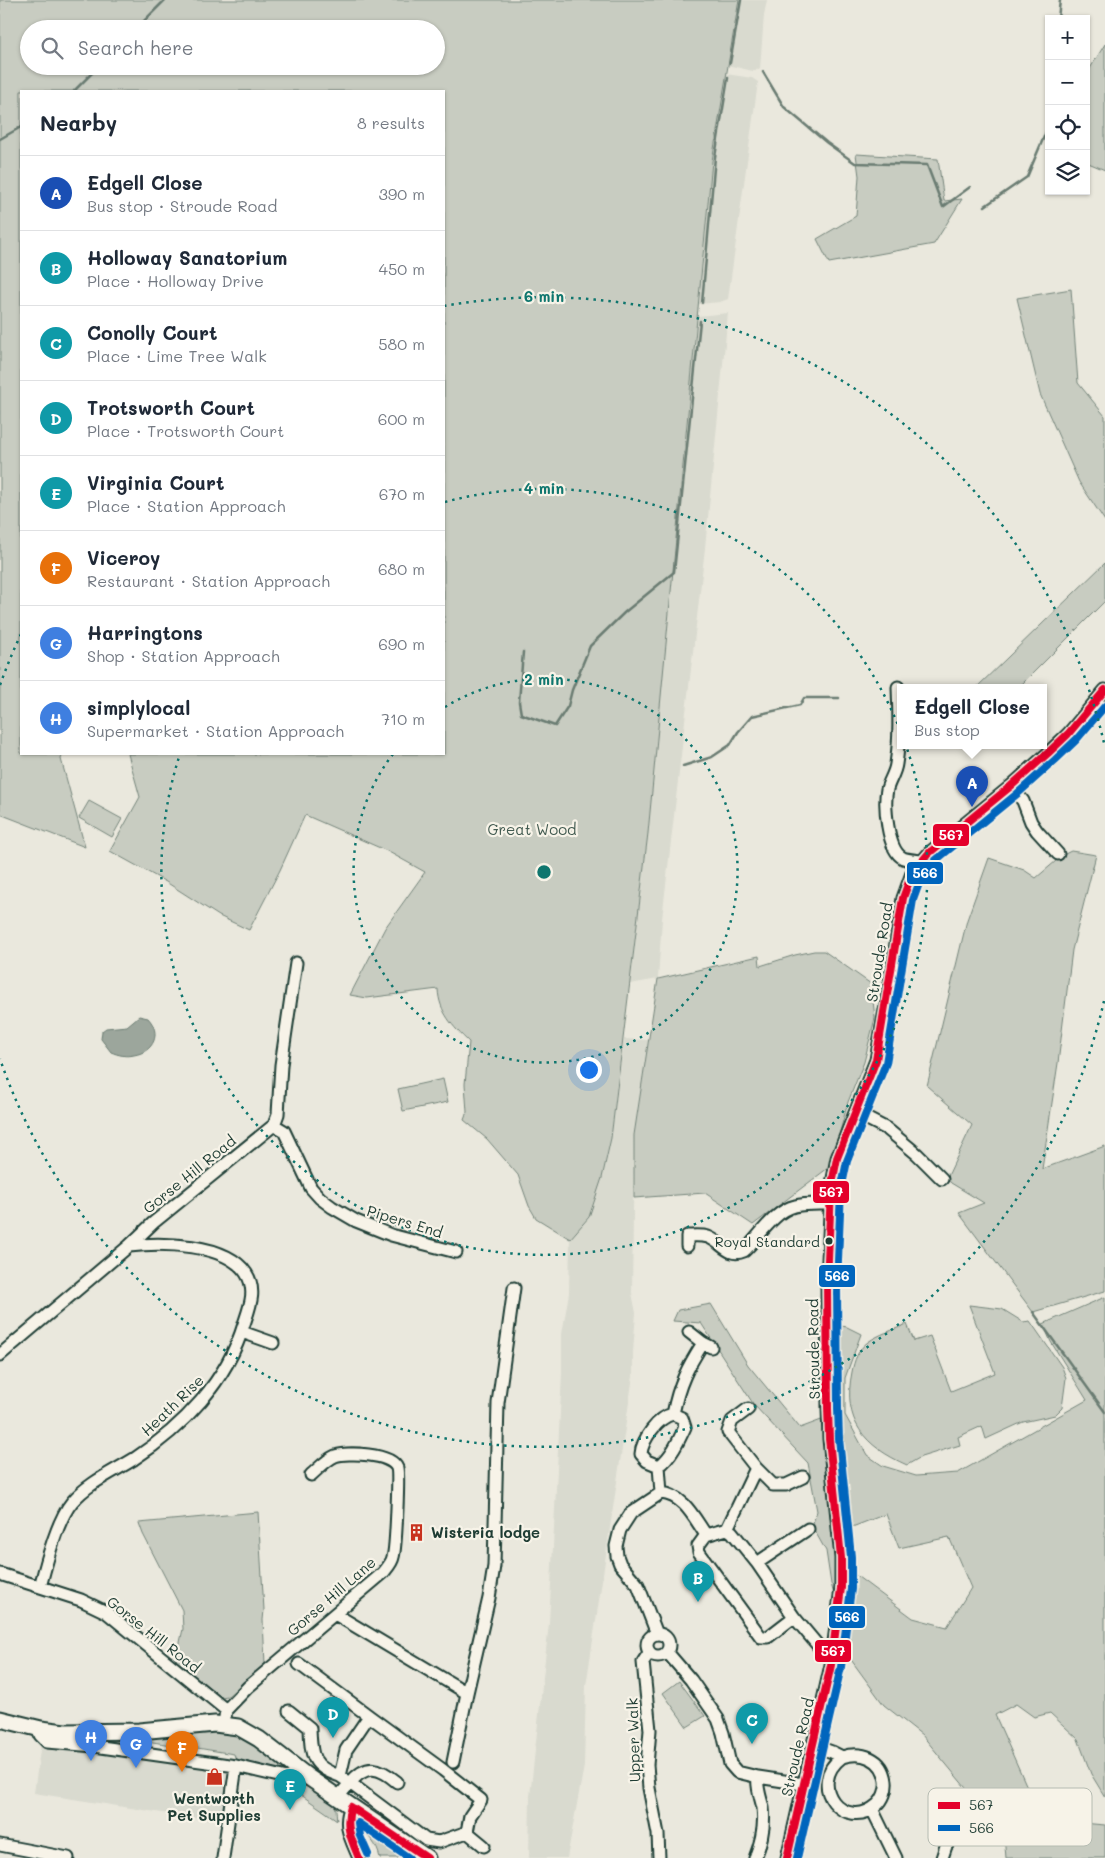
<!DOCTYPE html>
<html lang="en">
<head>
<meta charset="utf-8">
<style>
	body { margin:0; font-family:Mali,sans-serif; background:#f2f2f3; color:#1f2937 }
	.controls { position:absolute; right:15px; top:15px; display:grid; overflow:hidden; border-radius:0px; box-shadow:0 1px 4px #0004 }
	.controls button { width:45px; height:45px; display:grid; place-items:center; padding:0; border:0; border-bottom:1px solid #e0e1e3; background:#fff; color:#1f2937; font:25px sans-serif }
	.you { position:absolute; left:588px; top:1069px; width:18px; height:18px; margin:-12px; border:4px solid #fff; border-radius:50%; background:#1a73e8; box-shadow:0 0 0 8px #1a73e833 }
	.badge { display:grid; place-items:center; width:32px; height:32px; border-radius:50%; background:#111827; color:#fff; font-size:16px; font-weight:700 }
	.pin { position:absolute; translate:-50% -41px; filter:drop-shadow(0 1px 2px #0008) }
	.pin::after { content:''; position:absolute; top:26px; width:18px; height:15px; background:inherit; clip-path:polygon(0 0,100% 0,50% 100%) }
	.popup { position:absolute; left:897px; top:684px; width:150px; height:65px; box-sizing:border-box; display:grid; place-content:center; border-radius:0px; background:#fff; filter:drop-shadow(0 1px 4px #0005); font-size:16px; white-space:nowrap; color:#747a83 }
	.popup b { font-size:19px; color:#1f2937 }
	.popup::after { content:''; position:absolute; left:50%; top:100%; margin-left:-10px; border:10px solid transparent; border-top-color:#fff }
	.list { margin:0; padding:0; list-style:none }
	h2 { display:flex; justify-content:space-between; align-items:center; height:65px; margin:0; padding:0 20px; font-size:21px }
	h2 small { font-size:16px; font-weight:400; color:#747a83 }
	.list li { display:grid; grid-template-columns:32px 1fr auto; gap:15px; align-items:center; box-sizing:border-box; height:75px; padding:0 20px; border-top:1px solid #e0e1e3 }
	.list b { display:block; font-size:19px; white-space:nowrap }
	.list p { margin:0; font-size:16px; white-space:nowrap; color:#747a83 }
	.list em { font-size:16px; font-style:normal; color:#747a83 }
	.icon { flex:none; width:28px; height:28px; fill:none; stroke:currentColor; stroke-width:2; stroke-linecap:round; stroke-linejoin:round }
	.map { position:relative; flex:none; width:1105px; height:1858px; overflow:hidden }
	.search { position:absolute; background:#fff; box-shadow:0 1px 4px #0004; left:20px; top:20px; width:425px; height:55px; display:flex; align-items:center; gap:12px; box-sizing:border-box; padding:0 18px; border-radius:28px; color:#747a83; font-size:19px }
	.panel { position:absolute; background:#fff; box-shadow:0 1px 4px #0004; left:20px; top:90px; width:425px; height:665px; border-radius:0px }
	.map>svg:first-child { display:block }
</style>
</head>
<body>
<div class="map">
<svg width="1105" height="1858" viewBox="0 0 1105 1858">
	<rect width="100%" height="100%" fill="#eae8dd"/>
	<filter id="ink" filterUnits="userSpaceOnUse"><feTurbulence type="fractalNoise" baseFrequency=".02" numOctaves="2"/><feDisplacementMap in="SourceGraphic" scale="10" xChannelSelector="R" yChannelSelector="G"/><feConvolveMatrix kernelMatrix="1 2 1 2 8 2 1 2 1" color-interpolation-filters="sRGB"/></filter>
	<g filter="url(#ink)">
		<!-- built -->
		<path fill="#d9dacf" d="M739,0H767L764,15L760,69L753,71L727,65Z
			M726,74L752,78L758,82L728,299L720,302L699,304L712,161Z
			M728,313L705,548L662,919L658,979L630,984L648,833L672,574L698,316Z
			M624,1039L649,1040L634,1135L632,1293L636,1313L633,1352V1376L586,1686L584,1766L567,1858H529L530,1796L549,1623L562,1374V1334L569,1293L570,1239L589,1217L607,1158L611,1138Z
			M41,1743L228,1768L230,1772L222,1814L209,1813L208,1820L34,1793Z"/>
		<!-- green -->
		<path fill="#c8ccc1" stroke="#74847a" fill-rule="evenodd" d="M0,0H739L712,161L648,833L611,1138L602,1178L589,1217L570,1239L536,1218L529,1206L518,1175L487,1139L464,1120L467,1112L465,1084L469,1042C453,1027 439,1012 438,989L367,998L350,995L385,928L425,872L387,851L305,815L280,870L249,930L219,916L166,882L110,851L140,797L128,754H444V91H21V754H63L61,759L85,847L0,814ZM29,29H436V66H29Z
			M1105,44V170L1086,162V75Z
			M856,154L938,159L944,201L962,199L934,244L829,263L817,239L856,216L859,176Z
			M1071,289L1078,383L1105,416V521L1079,482L1040,394L1017,298Z
			M1105,563V601L1018,688H976Z
			M89,801L122,819L112,837L79,818Z
			M1071,851L1096,855L1072,950L1058,1063L1042,1169L1105,1146V1291L1033,1312L959,1213L984,1203L951,1183L947,1178L972,1125L927,1086L967,920L989,858L1024,870L1036,878L1063,855Z
			M814,951H824L871,984L875,1018L864,1062L848,1102L832,1161L828,1168L753,1225L705,1193L634,1198V1135L658,979L759,956L760,966L795,955Z
			M443,1079L448,1102L403,1111L398,1089Z
			M1105,1297V1797L1091,1774L1078,1739L1050,1713L1034,1717L1016,1704L995,1715L1032,1798L1035,1819L1105,1825V1858H1006L1004,1834L922,1735L884,1705L841,1646L850,1571L913,1618L947,1627L971,1588L949,1537L899,1548L886,1514L847,1529L834,1423L836,1325L847,1327L861,1334L845,1378V1415L867,1455L883,1466L916,1476L958,1473L1087,1400L1051,1342L1043,1324Z
			M711,1304L748,1365L800,1428L824,1419L838,1554L836,1601L831,1584L826,1551L812,1526L817,1511L808,1463L754,1405L701,1323L673,1321L678,1310Z
			M969,1305L1002,1309L1023,1322L1030,1321L1062,1367L1066,1378L1062,1408L1055,1415L1023,1422L986,1439L982,1426L958,1437L960,1445L921,1457L907,1465C864,1446 842,1421 852,1372C854,1361 858,1349 868,1342C879,1334 894,1330 907,1324L914,1341L930,1336L951,1391L995,1373Z
			M258,1512L264,1610L263,1620L265,1664L228,1696L221,1697L176,1660L183,1629L182,1610L143,1534L139,1523Z
			M679,1681L705,1716L687,1727L663,1693Z
			M218,1730L243,1736L286,1769L280,1772L236,1761L234,1754L185,1746H177C161,1744 122,1734 110,1744L46,1735Z
			M299,1785C307,1784 329,1798 334,1804C337,1808 336,1815 337,1820L291,1788Z
			M360,1824L400,1849L401,1853L398,1858H380C377,1844 369,1836 358,1827Z"/>
		<!-- water -->
		<path fill="#9ca69c" stroke="#6a7c72" d="M139,1016L148,1018C162,1033 154,1052 134,1055C126,1057 118,1055 111,1052L101,1039L102,1031L106,1028L127,1026Z"/>
		<g fill="none" stroke-linecap="round" stroke-linejoin="round">
			<!-- stream -->
			<path stroke="#6a7c72" stroke-width="2.5" d="M1058,19L1060,0
				M136,29L165,0
				M730,63L741,0
				M763,72L784,107L827,143L855,163L927,165L943,207L970,187
				M74,91L99,66
				M0,139L21,127
				M985,206L1027,177L1046,132L1049,102
				M702,303L715,157L728,78
				M523,652L519,702L521,714L555,726L568,706L572,690L590,646L625,612L674,572L700,321
				M683,766L712,757L730,745L738,732L752,716L800,705L804,698H839
				M1033,1312L1105,1412"/>
			<defs>
				<path id="minor" d="M898,687C899,713 900,739 896,764C895,773 889,781 887,789C884,804 887,850 903,858C908,860 916,860 921,861
					M1011,786L1023,801L1031,822L1037,831L1058,854
					M856,1113L887,1129L917,1154L942,1179
					M274,1125L284,1131L311,1188L320,1198L332,1207L356,1221L391,1235L456,1252
					M687,1246V1236C694,1236 701,1235 708,1237C722,1242 728,1258 744,1251C759,1237 774,1211 795,1206C806,1203 819,1204 831,1204
					M242,1332L273,1343
					M689,1332L703,1343L711,1347
					M0,1355L129,1246L153,1223L274,1125L278,1114L281,1065L296,963
					M748,1409L732,1421L728,1432L756,1468L773,1485H786L803,1477
					M659,1466C671,1458 679,1440 685,1427L682,1418L673,1414
					M661,1493L659,1466L647,1461L641,1454C642,1440 658,1417 673,1414C679,1384 687,1368 703,1343
					M727,1529L756,1468
					M757,1563L808,1529
					M0,1574L81,1600L106,1612L226,1710
					M40,1587C46,1564 57,1520 72,1502C88,1483 113,1472 134,1459C183,1427 227,1381 244,1324C250,1306 257,1290 246,1273C226,1243 161,1242 129,1246
					M335,1614L467,1693L489,1598L494,1566L498,1403L514,1288
					M794,1617L768,1637H761L699,1552L698,1546L706,1535L727,1529L732,1532L757,1563L794,1617L820,1648
					M647 1645a11 11 0 1 1 22 0a11 11 0 1 1-22 0Z
					M657,1634L638,1585L620,1564L617,1556L616,1546L620,1530L631,1513L661,1493C684,1495 694,1518 706,1535
					M667,1652L691,1680L718,1719L723,1733L730,1764L737,1772L758,1777L803,1784
					M649,1653L643,1662L650,1730L647,1765L649,1788L658,1834L659,1858
					M299,1664L369,1716
					M289,1711L310,1728C311,1755 311,1767 340,1776
					M224,1724L226,1710L248,1687L383,1573C387,1568 392,1563 393,1557C396,1548 399,1474 397,1468C391,1453 347,1452 335,1456C326,1460 318,1469 311,1475
					M41,1729L40,1735L47,1742L94,1746L236,1766L287,1778L294,1775L298,1770
					M812,1745L832,1752L842,1757C862,1751 883,1758 886,1781C887,1790 883,1800 877,1805C845,1833 805,1785 842,1757
					M453,1762L467,1693
					M338,1797L350,1783L340,1776L346,1750L369,1716L443,1770L481,1800L470,1816L467,1832L439,1842L426,1840L350,1783C367,1763 379,1767 397,1782
					M351,1807C342,1825 352,1841 359,1858
					M872,1809L896,1858
					M467,1832L484,1846
					M0,1845L68,1858
					M223,1858L236,1766
					M755,1858C761,1843 765,1824 763,1808C761,1798 756,1787 758,1777
					M787,1858L831,1665L841,1588V1558L829,1439L828,1408L827,1284L831,1189L837,1158L876,1060L890,982L903,898L912,873L929,853L1011,786L1048,753L1068,734L1105,690
					M942,1858L946,1846L960,1829L966,1813"/>
				<path id="major" d="M0,1719L41,1729L65,1732L139,1731L215,1724L238,1727L259,1739L308,1777L427,1858"/>
			</defs>
			<!-- minor casing -->
			<use href="#minor" stroke="#1f3d34" stroke-width="15"/>
			<!-- major casing -->
			<use href="#major" stroke="#1f3d34" stroke-width="19"/>
			<!-- minor -->
			<use href="#minor" stroke="#f7f3e8" stroke-width="11"/>
			<!-- major -->
			<use href="#major" stroke="#f7f3e8" stroke-width="15"/>
			<defs>
				<path id="bus-1" d="M351,1807L427,1858
					M351,1807C344,1826 352,1841 359,1858
					M787,1858L831,1665L841,1588V1558L829,1439L828,1408L827,1284L831,1189L837,1158L876,1060L903,898L912,873L929,853L1011,786L1048,753L1068,734L1105,690"/>
				<path id="bus-2" d="M368,1854L360,1836L358,1823L409,1858
					M797,1858L841,1667L851,1589V1557L839,1438L838,1408L837,1284L841,1190L847,1161L886,1063L913,900L921,878L936,860L1017,794L1055,760L1076,740L1105,706"/>
			</defs>
			<!-- bus-1 casing -->
			<use href="#bus-1" stroke="#f7f3e8" stroke-width="11"/>
			<!-- bus-2 casing -->
			<use href="#bus-2" stroke="#f7f3e8" stroke-width="11"/>
			<!-- bus-1 -->
			<use href="#bus-1" stroke="#e4002b" stroke-width="8"/>
			<!-- bus-2 -->
			<use href="#bus-2" stroke="#0065bd" stroke-width="8"/>
		</g>
	</g>
	<!-- distance rings -->
	<g fill="none" stroke="#0f766e" stroke-width="2.5" stroke-dasharray="2.5 5">
		<path d="M445 707A192 192 0 1 1 393 754"/>
		<path d="M445 502A383 383 0 1 1 179 757"/>
		<path d="M1104 1001A575 575 0 0 1 0 1059M0 685A575 575 0 0 1 21 634M444 306A575 575 0 0 1 1104 743"/>
	</g>
	<!-- icons -->
	<defs>
		<symbol id="building-bare" viewBox="-9 -9 18 18"><path d="M-4-6H4V6H1V3H-1V6H-4ZM-2.5-4.3h1.7v1.8h-1.7ZM.8-4.3h1.7v1.8H.8ZM-2.5-1h1.7V.8h-1.7ZM.8-1h1.7V.8H.8Z" fill="#c8321e" stroke="#f7f3e8" stroke-width="2.5" paint-order="stroke"/></symbol>
		<symbol id="shop-bare" viewBox="-9 -9 18 18"><path d="M-5-2.5h2.3a2.7 3.5 0 0 1 5.4 0H5L5.5 6h-11ZM-1.5-2.5h3a1.5 2.3 0 0 0-3 0Z" fill="#c8321e" stroke="#f7f3e8" stroke-width="2.5" paint-order="stroke"/></symbol>
	</defs>
	<g fill-rule="evenodd">
		<use href="#building-bare" x="404" y="1520" width="25" height="25"/>
		<use href="#shop-bare" x="202" y="1764" width="25" height="25"/>
	</g>
	<!-- markers -->
	<circle fill="#1f3d34" stroke="#f7f3e8" stroke-width="2" cx="829" cy="1241" r="4.5"/>
	<g text-anchor="middle" dominant-baseline="central" stroke-width="4.5" stroke-linejoin="round" paint-order="stroke">
		<!-- bus labels -->
		<g font-size="14" fill="#1f3d34" stroke="#f7f3e8" text-anchor="end">
			<text x="820" y="1241">Royal Standard</text>
		</g>
		<!-- park labels -->
		<g font-size="15" fill="#415a50" stroke="#f7f3e8">
			<text x="532" y="829">Great Wood</text>
		</g>
		<!-- street labels -->
		<g font-size="15" fill="#1f3d34" stroke="#f7f3e8">
			<text transform="translate(879 952) rotate(-81)">Stroude Road</text>
			<text transform="translate(189 1174) rotate(-39)">Gorse Hill Road</text>
			<text transform="translate(405 1221) rotate(17)">Pipers End</text>
			<text transform="translate(813 1349) rotate(-91)">Stroude Road</text>
			<text transform="translate(172 1405) rotate(-44)">Heath Rise</text>
			<text transform="translate(331 1596) rotate(-41)">Gorse Hill Lane</text>
			<text transform="translate(154 1634) rotate(38)">Gorse Hill Road</text>
			<text transform="translate(633 1740) rotate(-92)">Upper Walk</text>
			<text transform="translate(797 1747) rotate(-77)">Stroude Road</text>
		</g>
		<!-- poi labels -->
		<g font-size="15" font-weight="bold" fill="#1f3d34" stroke="#f7f3e8" text-anchor="start">
			<text x="431" y="1532">Wisteria lodge</text>
			<text x="214" y="1798" text-anchor="middle">Wentworth<tspan x="214" dy="17">Pet Supplies</tspan></text>
		</g>
	</g>
	<!-- legend -->
	<rect x="928" y="1788" width="164" height="58" rx="8" fill="#f7f3e8" stroke="#b6bcb2" stroke-width="1"/>
	<rect x="938" y="1802" width="22" height="7" fill="#e4002b"/>
	<rect x="938" y="1825" width="22" height="6" fill="#0065bd"/>
	<g font-size="14" fill="#1f3d34">
		<text x="969" y="1810">567</text>
		<text x="969" y="1833">566</text>
	</g>
	<circle cx="544" cy="872" r="8" fill="#0f766e" stroke="#f7f3e8" stroke-width="2.5"/>
	<g font-size="15" text-anchor="middle" font-weight="bold" fill="#0f766e" stroke="#f7f3e8" stroke-width="4.5" stroke-linejoin="round" paint-order="stroke">
		<text x="544" y="302">6 min</text>
		<text x="544" y="494">4 min</text>
		<text x="544" y="685">2 min</text>
	</g>
	<g stroke="#f7f3e8" stroke-width="2">
		<rect x="932" y="823" width="38" height="24" rx="5" fill="#e4002b"/>
		<rect x="906" y="861" width="38" height="24" rx="5" fill="#0065bd"/>
		<rect x="812" y="1180" width="38" height="24" rx="5" fill="#e4002b"/>
		<rect x="818" y="1264" width="38" height="24" rx="5" fill="#0065bd"/>
		<rect x="828" y="1605" width="38" height="24" rx="5" fill="#0065bd"/>
		<rect x="814" y="1639" width="38" height="24" rx="5" fill="#e4002b"/>
	</g>
	<g font-size="14" text-anchor="middle" font-weight="bold" fill="#fff">
		<text x="951" y="840">567</text>
		<text x="925" y="878">566</text>
		<text x="831" y="1197">567</text>
		<text x="837" y="1281">566</text>
		<text x="847" y="1622">566</text>
		<text x="833" y="1656">567</text>
	</g>
</svg>
<div class="controls">
<button>+</button>
<button>−</button>
<button><svg class="icon" aria-label="locate" viewBox="0 0 24 24"><circle cx="12" cy="12" r="6"/><path d="M12 2v4M12 18v4M2 12h4M18 12h4"/></svg></button>
<button><svg class="icon" aria-label="layers" viewBox="0 0 24 24"><path d="M12 4l9 5-9 5-9-5zM3 14l9 5 9-5"/></svg></button>
</div>
<div class="you"></div>
<div class="pin badge" style="left:972px;top:807px;background:#1a4fb4">A</div>
<div class="popup"><b>Edgell Close</b>Bus stop</div>
<div class="pin badge" style="left:698px;top:1602px;background:#0f9aa8">B</div>
<div class="pin badge" style="left:752px;top:1744px;background:#0f9aa8">C</div>
<div class="pin badge" style="left:333px;top:1738px;background:#0f9aa8">D</div>
<div class="pin badge" style="left:290px;top:1810px;background:#0f9aa8">E</div>
<div class="pin badge" style="left:182px;top:1772px;background:#e8710a">F</div>
<div class="pin badge" style="left:136px;top:1768px;background:#3f7fe0">G</div>
<div class="pin badge" style="left:91px;top:1761px;background:#3f7fe0">H</div>
<div class="search"><svg class="icon" aria-label="search" viewBox="0 0 24 24"><circle cx="10" cy="10" r="6"/><path d="M15 15l6 6"/></svg>Search here</div>
<section class="panel">
<h2>Nearby<small>8 results</small></h2>
<ul class="list">
<li><span class="badge" style="background:#1a4fb4">A</span><div><b>Edgell Close</b><p>Bus stop · Stroude Road</p></div><em>390 m</em></li>
<li><span class="badge" style="background:#0f9aa8">B</span><div><b>Holloway Sanatorium</b><p>Place · Holloway Drive</p></div><em>450 m</em></li>
<li><span class="badge" style="background:#0f9aa8">C</span><div><b>Conolly Court</b><p>Place · Lime Tree Walk</p></div><em>580 m</em></li>
<li><span class="badge" style="background:#0f9aa8">D</span><div><b>Trotsworth Court</b><p>Place · Trotsworth Court</p></div><em>600 m</em></li>
<li><span class="badge" style="background:#0f9aa8">E</span><div><b>Virginia Court</b><p>Place · Station Approach</p></div><em>670 m</em></li>
<li><span class="badge" style="background:#e8710a">F</span><div><b>Viceroy</b><p>Restaurant · Station Approach</p></div><em>680 m</em></li>
<li><span class="badge" style="background:#3f7fe0">G</span><div><b>Harringtons</b><p>Shop · Station Approach</p></div><em>690 m</em></li>
<li><span class="badge" style="background:#3f7fe0">H</span><div><b>simplylocal</b><p>Supermarket · Station Approach</p></div><em>710 m</em></li>
</ul>
</section>
</div>
</body>
</html>
